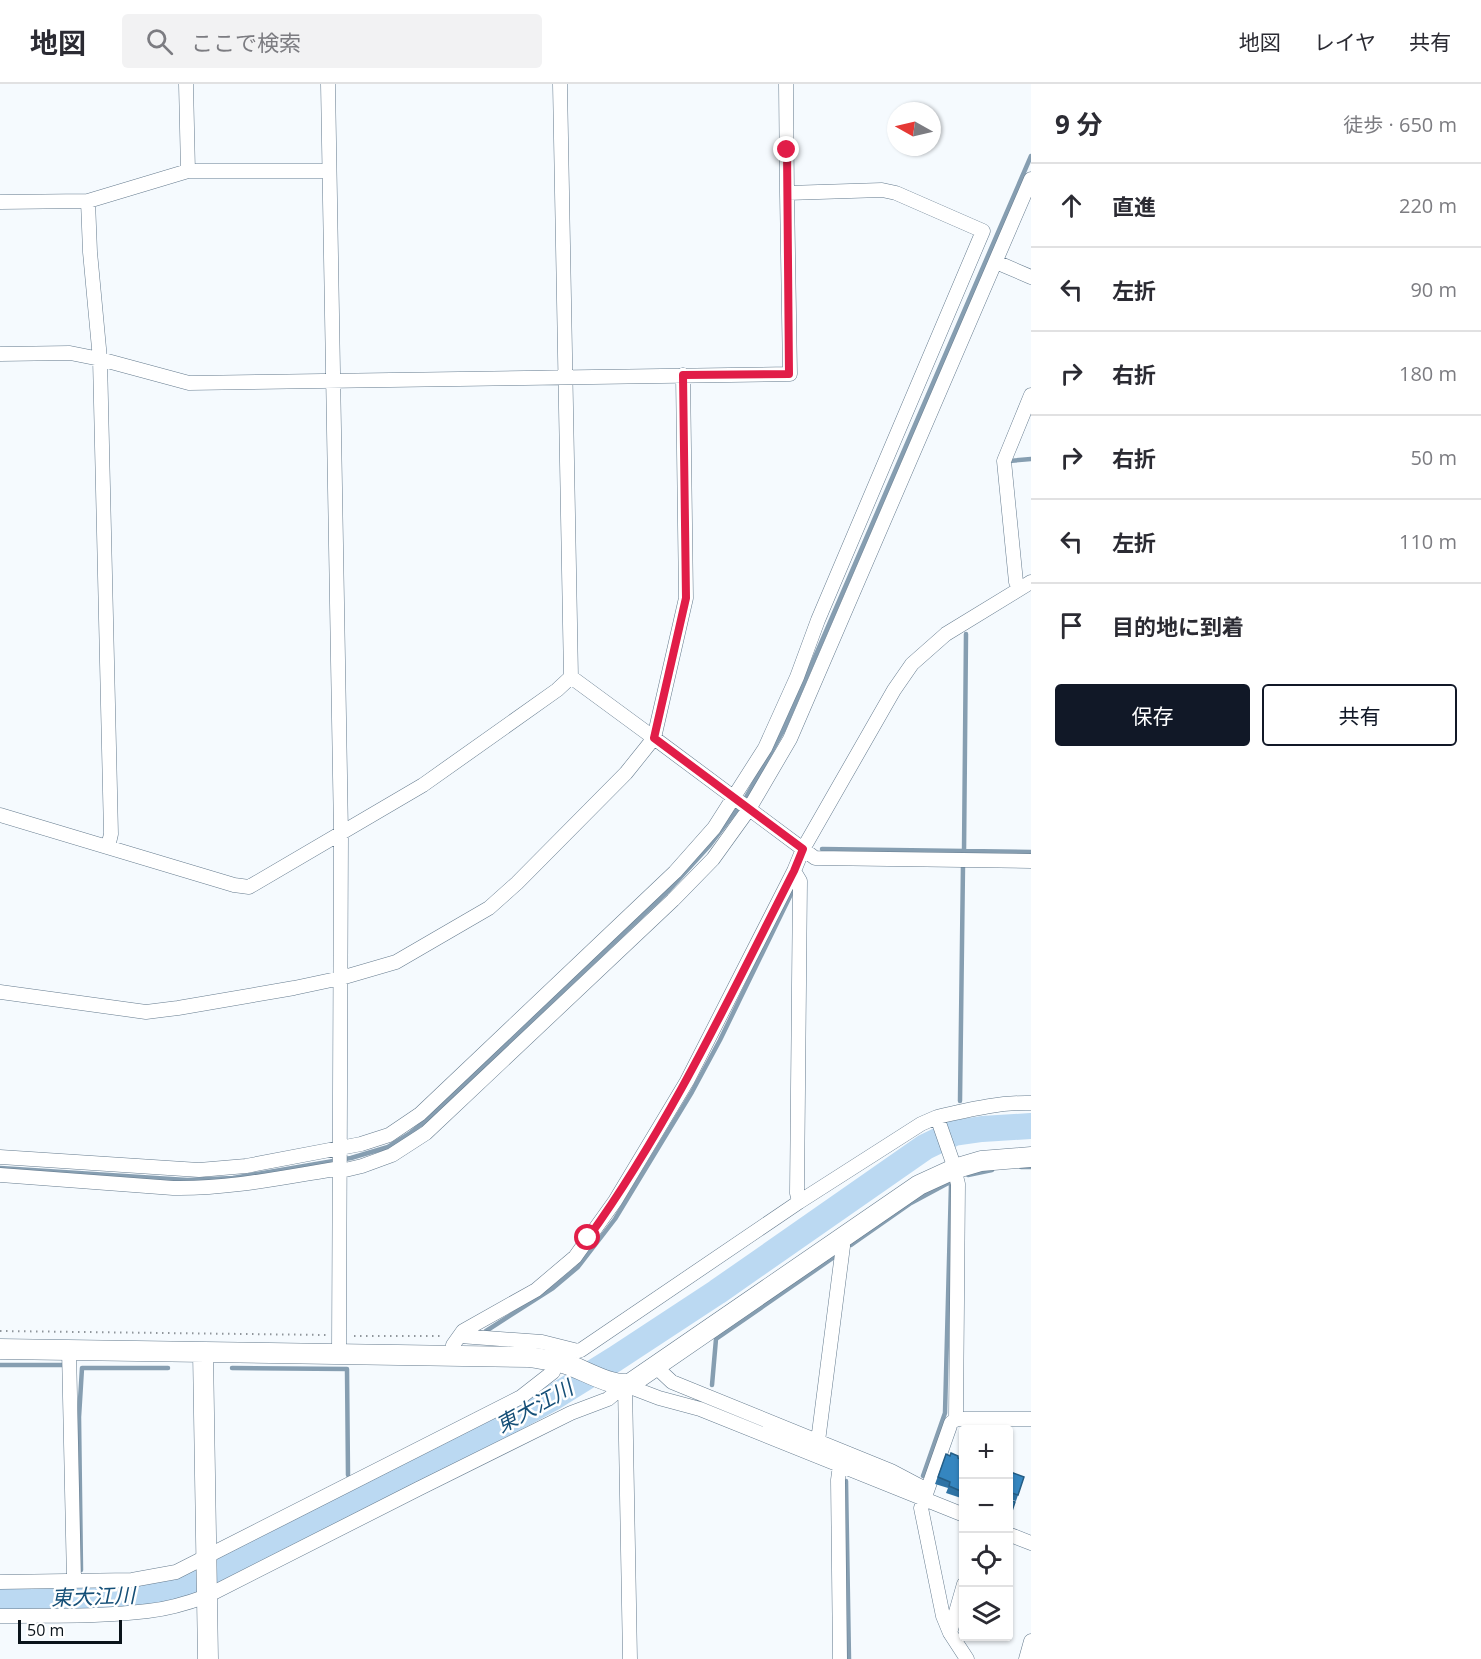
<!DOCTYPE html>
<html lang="ja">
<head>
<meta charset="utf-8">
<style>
	body { margin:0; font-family:"Open Sans","Noto Sans JP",sans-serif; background:#f2f2f3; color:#2b2b33 }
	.controls { position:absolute; right:18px; bottom:18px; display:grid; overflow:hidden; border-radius:6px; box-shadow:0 2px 4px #0004 }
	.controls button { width:54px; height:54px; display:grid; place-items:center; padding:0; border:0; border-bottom:2px solid #e1e1e2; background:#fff; color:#2b2b33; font:30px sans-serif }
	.compass { position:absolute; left:887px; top:18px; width:54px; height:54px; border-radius:50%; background:#fff; box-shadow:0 2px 4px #0004; rotate:278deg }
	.scale { position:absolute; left:18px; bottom:15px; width:104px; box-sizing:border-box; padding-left:6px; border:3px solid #0a131a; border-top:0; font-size:16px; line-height:21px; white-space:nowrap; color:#0a131a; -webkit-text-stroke:4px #fff; paint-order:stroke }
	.stop { position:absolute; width:18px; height:18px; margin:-14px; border:4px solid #e11d48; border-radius:50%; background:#fff }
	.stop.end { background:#e11d48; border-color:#fff; box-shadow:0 2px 6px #0008 }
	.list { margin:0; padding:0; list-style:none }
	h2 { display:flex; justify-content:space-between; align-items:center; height:78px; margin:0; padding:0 24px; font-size:26px }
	h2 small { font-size:20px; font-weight:400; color:#7c7c81 }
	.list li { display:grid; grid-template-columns:39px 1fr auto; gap:18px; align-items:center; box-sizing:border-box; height:84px; padding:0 24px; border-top:2px solid #e1e1e2 }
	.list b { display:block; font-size:22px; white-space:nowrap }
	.list em { font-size:20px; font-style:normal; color:#7c7c81 }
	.actions { display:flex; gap:12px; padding:18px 24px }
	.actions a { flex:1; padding:14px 0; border:2px solid #111827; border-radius:6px; text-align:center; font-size:21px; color:#111827 }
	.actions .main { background:#111827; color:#fff }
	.icon { flex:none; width:33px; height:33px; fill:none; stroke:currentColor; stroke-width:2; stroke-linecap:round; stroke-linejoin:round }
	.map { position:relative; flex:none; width:1031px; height:1575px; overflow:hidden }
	header { display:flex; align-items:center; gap:36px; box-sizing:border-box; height:84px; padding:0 30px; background:#fff; border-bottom:2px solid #e1e1e2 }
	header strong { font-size:28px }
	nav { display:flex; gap:33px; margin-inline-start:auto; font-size:21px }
	.search { width:420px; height:54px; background:#f2f2f3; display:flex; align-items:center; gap:15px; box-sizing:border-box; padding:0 21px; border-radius:6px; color:#7c7c81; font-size:22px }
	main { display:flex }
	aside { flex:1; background:#fff }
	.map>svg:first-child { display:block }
</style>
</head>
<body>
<header>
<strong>地図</strong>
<div class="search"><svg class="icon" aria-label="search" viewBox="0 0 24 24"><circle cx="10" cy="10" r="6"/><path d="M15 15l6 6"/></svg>ここで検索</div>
<nav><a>地図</a><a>レイヤ</a><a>共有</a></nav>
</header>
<main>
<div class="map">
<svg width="1031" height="1575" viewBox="0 0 1031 1575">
	<rect width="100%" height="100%" fill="#f5fafe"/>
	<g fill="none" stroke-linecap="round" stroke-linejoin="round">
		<!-- stream -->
		<path stroke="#869eb1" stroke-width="4.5" d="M1009,377L1031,375
			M822,765L1031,768
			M964,769L966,550
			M960,1017L963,781
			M1021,1083H1031
			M0,1084L187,1096L233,1094L351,1074L388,1063L409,1050L428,1035L669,806L710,761L745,715L783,647L1031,72
			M968,1091L992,1086
			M851,1161L911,1119L950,1098L951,1101L945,1329L923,1392
			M486,1247L553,1204L578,1183L615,1135L692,1008L720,956L795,802
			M0,1281H62
			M232,1284L347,1285L348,1391
			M712,1301L716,1255L837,1171
			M846,1397L849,1575
			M81,1486L79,1333L82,1284H168"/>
		<!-- river -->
		<path stroke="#bbd9f2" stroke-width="26" d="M0,1515L118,1513L170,1507L221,1485L486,1350L554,1313L615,1275L717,1208L925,1063L954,1049L982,1045L1031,1042"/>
		<defs>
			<path id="street" d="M186,0L188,87
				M328,0L341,749L339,1270
				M786,0L787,109
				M88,117L90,168L100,275L111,750L108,763
				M0,118L88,117L188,87H329
				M996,178L1031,193
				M0,270L70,269L100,275L189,299L790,290L787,109L882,106L896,109L983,147L818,536L797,593L765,664L714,744L675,788L420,1030L389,1051L361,1060L246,1082L199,1086L0,1073
				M683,291L686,514L654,654L815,774L1031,777
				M1021,504L1016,498L1004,377L1031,311
				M0,731L234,801L249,803L423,701L557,606L571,593L560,0
				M794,787L800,797L797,1109L799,1118
				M0,908L146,928L178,924L294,904L341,894L396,878L489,824L517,799L626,689L654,654L571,593
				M937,1033C968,1026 999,1018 1031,1019
				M341,1087L362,1082L392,1071L426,1049L673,816L713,775L749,725L790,655L1031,95
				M0,1091L173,1104C230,1105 285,1093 341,1084
				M460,1252L542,1258L578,1267L581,1266L799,1118L921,1040L937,1033L952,1076L958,1100L956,1335L951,1339L921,1424L943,1532L950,1549L967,1575
				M69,1266L74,1497
				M452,1272L453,1261L463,1247L536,1206L575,1173L615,1117L687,997L794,787L803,765L894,606L912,580L946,550L1031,498
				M655,1282L672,1298L891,1387L927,1406
				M625,1301L659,1314L700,1325L964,1431
				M625,1301L630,1575
				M956,1335H1031
				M818,1357L843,1162L840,1155
				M840,1381L838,1396L840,1575
				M1008,1450L1031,1459
				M0,1498L132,1496L176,1488L521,1313L553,1288L557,1277
				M0,1532C49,1531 99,1533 148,1527C168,1525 188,1519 207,1512L418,1405L571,1329L608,1315L625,1301
				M950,1549L964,1500
				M1026,1575L1031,1557"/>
			<path id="secondary" d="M0,1265L529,1273C540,1275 552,1276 563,1279C582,1284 613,1305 631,1299L919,1101L954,1085L981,1077L1031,1073
				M203,1268L208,1575"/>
		</defs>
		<!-- street casing -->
		<use href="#street" stroke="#657b8e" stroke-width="15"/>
		<!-- secondary casing -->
		<use href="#secondary" stroke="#657b8e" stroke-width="21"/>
		<!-- path -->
		<path stroke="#8f959b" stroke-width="2" stroke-dasharray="1.5 4.5" stroke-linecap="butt" d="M0,1247L327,1251
			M354,1252H441"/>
		<!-- street -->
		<use href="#street" stroke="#fff" stroke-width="14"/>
		<!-- secondary -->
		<use href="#secondary" stroke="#fff" stroke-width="20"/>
	</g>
	<!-- wall -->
	<path fill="#2e73a5" d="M946,1370L963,1376V1408L961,1414L946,1409L948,1404L935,1400Z
		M1008,1387L1024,1393L1016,1417L1008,1415Z"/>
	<!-- building -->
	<path fill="#3586c0" stroke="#255e86" stroke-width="1.5" d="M951,1369L958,1372V1374L963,1376V1408L949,1402L950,1398L938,1393L946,1370L950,1372Z
		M1008,1387L1024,1393L1018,1411L1009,1408L1008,1409Z
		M1008,1416L1015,1418L1010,1433H1008Z"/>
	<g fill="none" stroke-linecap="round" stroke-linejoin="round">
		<!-- route -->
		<path stroke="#e11d48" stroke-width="8" d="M588,1154C670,1040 730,912 794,787L803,765L654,654L686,514L683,291L789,290L787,66"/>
	</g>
	<g text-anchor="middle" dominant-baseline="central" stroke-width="5" stroke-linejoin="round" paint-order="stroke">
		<!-- water labels -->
		<g font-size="21" font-style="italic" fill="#154f77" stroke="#fff">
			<text transform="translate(534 1322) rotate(-29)">東大江川</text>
			<text transform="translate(93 1512) rotate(-2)">東大江川</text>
		</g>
	</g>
</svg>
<div class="controls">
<button>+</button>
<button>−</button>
<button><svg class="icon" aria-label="locate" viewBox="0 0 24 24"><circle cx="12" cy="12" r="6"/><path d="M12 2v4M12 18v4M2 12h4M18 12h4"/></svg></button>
<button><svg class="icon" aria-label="layers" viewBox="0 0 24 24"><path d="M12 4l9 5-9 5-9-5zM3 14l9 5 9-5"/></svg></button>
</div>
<svg class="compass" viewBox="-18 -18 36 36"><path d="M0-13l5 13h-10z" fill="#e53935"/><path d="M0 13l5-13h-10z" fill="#7c7c81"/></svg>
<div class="scale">50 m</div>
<div class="stop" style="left:588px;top:1154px"></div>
<div class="stop end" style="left:787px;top:66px"></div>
</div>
<aside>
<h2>9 分<small>徒歩 · 650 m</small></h2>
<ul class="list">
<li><svg class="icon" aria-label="ahead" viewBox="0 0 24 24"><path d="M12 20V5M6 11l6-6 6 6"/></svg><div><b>直進</b></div><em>220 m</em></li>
<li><svg class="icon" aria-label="left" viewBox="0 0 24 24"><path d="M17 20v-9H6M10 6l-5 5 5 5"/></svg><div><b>左折</b></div><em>90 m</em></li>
<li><svg class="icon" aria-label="right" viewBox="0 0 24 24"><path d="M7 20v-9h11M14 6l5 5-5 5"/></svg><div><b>右折</b></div><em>180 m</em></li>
<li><svg class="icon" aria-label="right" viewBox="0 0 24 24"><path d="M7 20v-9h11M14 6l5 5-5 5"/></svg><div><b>右折</b></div><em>50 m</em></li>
<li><svg class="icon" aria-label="left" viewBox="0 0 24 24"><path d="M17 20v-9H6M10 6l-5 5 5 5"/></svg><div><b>左折</b></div><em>110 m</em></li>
<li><svg class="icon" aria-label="arrive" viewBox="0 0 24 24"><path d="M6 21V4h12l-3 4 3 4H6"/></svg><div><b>目的地に到着</b></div></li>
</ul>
<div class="actions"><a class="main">保存</a><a>共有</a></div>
</aside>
</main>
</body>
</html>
